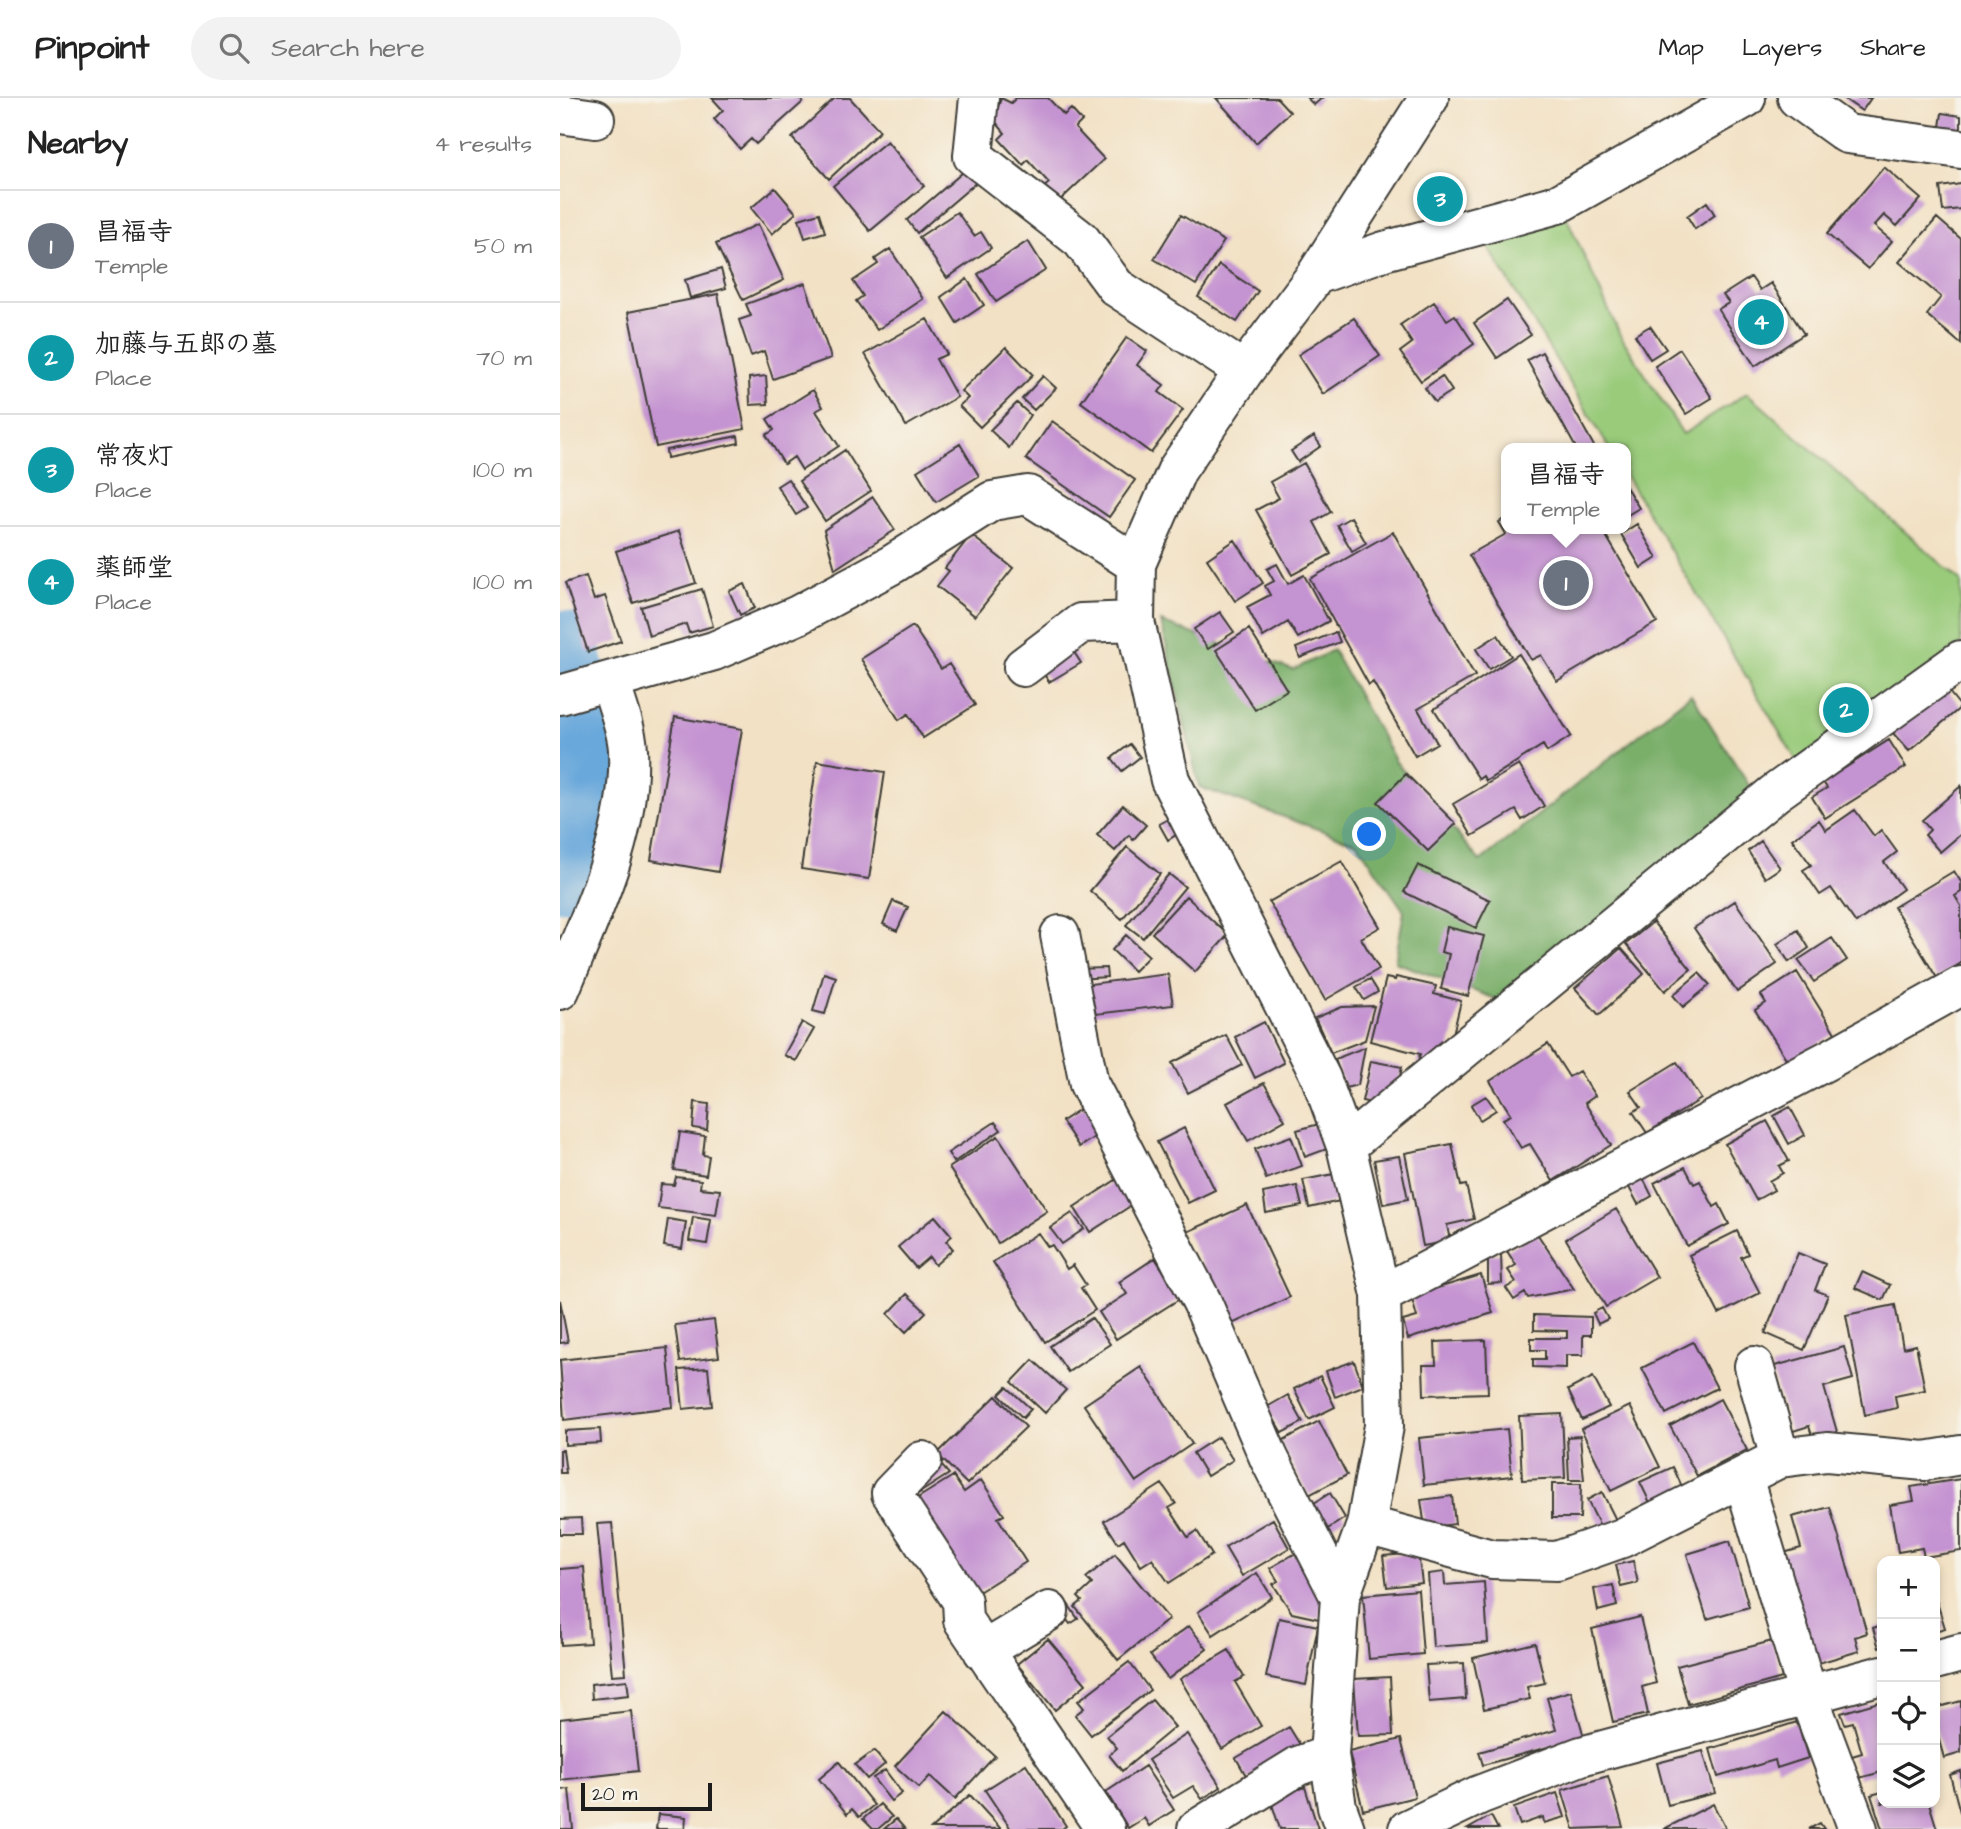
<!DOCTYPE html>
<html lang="en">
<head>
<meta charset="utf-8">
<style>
	body { margin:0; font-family:"Architects Daughter","Klee One",sans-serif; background:#f2f2f2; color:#222 }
	.controls { position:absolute; right:21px; bottom:21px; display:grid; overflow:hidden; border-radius:14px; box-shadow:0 4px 10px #0003 }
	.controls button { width:63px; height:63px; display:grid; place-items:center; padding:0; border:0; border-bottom:2px solid #e0e0e0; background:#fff; color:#222; font:35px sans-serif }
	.scale { position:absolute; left:21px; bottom:18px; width:131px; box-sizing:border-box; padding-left:7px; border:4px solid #1c1c1c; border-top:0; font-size:19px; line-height:24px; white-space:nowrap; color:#1c1c1c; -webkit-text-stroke:5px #f7f3e8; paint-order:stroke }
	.you { position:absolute; left:810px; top:737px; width:24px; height:24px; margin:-18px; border:5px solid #fff; border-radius:50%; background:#1a73e8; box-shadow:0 0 0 10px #1a73e833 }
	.badge { display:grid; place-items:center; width:46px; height:46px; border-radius:50%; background:#111827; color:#fff; font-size:23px; font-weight:700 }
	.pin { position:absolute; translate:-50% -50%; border:4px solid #fff; box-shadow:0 2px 7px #0006 }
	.popup { position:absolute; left:941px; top:345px; width:130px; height:91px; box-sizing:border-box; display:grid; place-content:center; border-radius:14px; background:#fff; filter:drop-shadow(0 2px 5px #0005); font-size:23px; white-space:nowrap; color:#767676 }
	.popup b { font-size:26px; color:#222 }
	.popup::after { content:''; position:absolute; left:50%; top:100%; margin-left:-14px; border:14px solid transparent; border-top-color:#fff }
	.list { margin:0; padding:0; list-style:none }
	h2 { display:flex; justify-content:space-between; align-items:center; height:91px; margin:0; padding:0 28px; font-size:30px }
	h2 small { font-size:23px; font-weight:400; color:#767676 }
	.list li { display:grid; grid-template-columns:46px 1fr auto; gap:21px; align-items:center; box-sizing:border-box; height:112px; padding:0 28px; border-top:2px solid #e0e0e0 }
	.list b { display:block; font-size:26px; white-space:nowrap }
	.list p { margin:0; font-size:23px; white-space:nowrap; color:#767676 }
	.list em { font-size:23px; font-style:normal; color:#767676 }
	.icon { flex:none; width:38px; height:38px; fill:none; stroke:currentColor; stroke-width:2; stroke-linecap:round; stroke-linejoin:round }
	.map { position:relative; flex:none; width:1401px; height:1731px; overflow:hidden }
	header { display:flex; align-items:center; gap:42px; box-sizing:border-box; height:98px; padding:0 35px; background:#fff; border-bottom:2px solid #e0e0e0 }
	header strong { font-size:33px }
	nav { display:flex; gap:38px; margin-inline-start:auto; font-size:24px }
	.search { width:490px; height:63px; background:#f2f2f2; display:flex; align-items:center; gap:18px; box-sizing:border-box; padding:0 24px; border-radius:38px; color:#767676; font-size:26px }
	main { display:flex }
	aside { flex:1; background:#fff }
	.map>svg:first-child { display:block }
</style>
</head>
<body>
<header>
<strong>Pinpoint</strong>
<div class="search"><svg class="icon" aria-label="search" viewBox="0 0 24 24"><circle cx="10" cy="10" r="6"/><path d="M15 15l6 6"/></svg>Search here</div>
<nav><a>Map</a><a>Layers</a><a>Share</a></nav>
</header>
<main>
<aside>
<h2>Nearby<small>4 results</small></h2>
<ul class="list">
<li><span class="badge" style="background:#6b7280">1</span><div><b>昌福寺</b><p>Temple</p></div><em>50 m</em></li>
<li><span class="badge" style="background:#0f9aa8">2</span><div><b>加藤与五郎の墓</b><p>Place</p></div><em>70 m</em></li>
<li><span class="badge" style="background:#0f9aa8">3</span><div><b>常夜灯</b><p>Place</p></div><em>100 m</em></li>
<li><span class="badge" style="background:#0f9aa8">4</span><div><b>薬師堂</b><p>Place</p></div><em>100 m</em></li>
</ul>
</aside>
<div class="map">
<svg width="1401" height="1731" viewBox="0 0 1401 1731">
	<rect width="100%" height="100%" fill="#f7f3e8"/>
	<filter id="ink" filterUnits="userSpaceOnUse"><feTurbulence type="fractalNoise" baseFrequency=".0143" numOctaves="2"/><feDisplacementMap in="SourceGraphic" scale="14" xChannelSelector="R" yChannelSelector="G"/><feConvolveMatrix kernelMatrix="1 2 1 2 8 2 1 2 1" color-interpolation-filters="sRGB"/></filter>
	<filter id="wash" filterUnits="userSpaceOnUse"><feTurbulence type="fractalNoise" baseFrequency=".00686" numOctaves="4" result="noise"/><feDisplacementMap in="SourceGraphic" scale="28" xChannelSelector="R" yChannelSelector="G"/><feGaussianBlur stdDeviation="1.57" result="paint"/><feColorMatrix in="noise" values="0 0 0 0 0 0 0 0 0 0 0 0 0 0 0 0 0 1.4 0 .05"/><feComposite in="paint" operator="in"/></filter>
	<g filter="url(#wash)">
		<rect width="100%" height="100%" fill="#f2e1c4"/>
		<!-- green -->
		<path fill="#99cb7a" stroke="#5a744b" stroke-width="2" d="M1005,116L1060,237L1123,336L1187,295L1401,483V546L1238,665L1066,378V350H1049L923,140Z"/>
		<!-- forest -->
		<path fill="#7aaf6a" stroke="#4b6643" stroke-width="2" d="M601,524L733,572L773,552L836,664L920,763L1131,596L1194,695L942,903L835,864L844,813L797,745L639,689Z"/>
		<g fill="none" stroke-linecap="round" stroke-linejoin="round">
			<!-- river -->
			<path stroke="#69a8db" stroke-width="79" d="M0,552L36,689L0,774"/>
		</g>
		<g id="blocks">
			<!-- building -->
			<path fill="#c493d1" d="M152,0H239L243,4L196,46L191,41L180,51L154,21L163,12Z
				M275,0H290L320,33L269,81L232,40Z
				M441,0L451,5L456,0H488L504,17L511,11L522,23L515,30L544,61L495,107L481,92L489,85L468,62L463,67L439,41L445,35L434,22Z
				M656,0H717L730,14L696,45Z
				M747,0H762L754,7Z
				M1283,0H1311L1302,13Z
				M1382,15L1401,18V32L1380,29Z
				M327,43L364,88L310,133L273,88Z
				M409,69L419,82L357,135L347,122Z
				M1324,69L1361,101L1337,128L1324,117L1314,128L1332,143L1308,171L1267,136Z
				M1401,86V111L1383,113L1380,89Z
				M215,90L236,115L212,136L191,110Z
				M1147,104L1155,117L1135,131L1127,118Z
				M397,114L414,138L421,134L431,150L387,180L359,139Z
				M259,115L265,134L245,140L239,121Z
				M621,117L664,143L636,187L594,161Z
				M1377,120L1401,141V246L1367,217L1381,199L1339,164Z
				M198,126L224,182L183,202L156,146Z
				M468,143L486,172L436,204L418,176Z
				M330,151L363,201L317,232L296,203L303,198L293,183L318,166L315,161Z
				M659,167L698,193L677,224L638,199Z
				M161,171L166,190L130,200L125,182Z
				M1191,179L1200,192L1211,185L1244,236L1195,268L1158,211L1169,205L1163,197Z
				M407,181L424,207L397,225L381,199Z
				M245,185L271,260L213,281L204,253L191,258L179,222L191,218L186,206Z
				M158,196L185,331L96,349L68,214Z
				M947,202L971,237L937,260L914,225Z
				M874,204L887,222L895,217L914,246L861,283L840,254L852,245L840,227Z
				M794,220L820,258L763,296L738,257Z
				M367,221L387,256L376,261L397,299L346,328L305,256Z
				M1090,228L1106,251L1090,261L1075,237Z
				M567,239L587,253L577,267L604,287L599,294L623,312L591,355L521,304Z
				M446,249L473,277L420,329L399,308L408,300L401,293Z
				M1120,251L1152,300L1126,316L1095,268Z
				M982,254L1035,350H1016L967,262Z
				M206,278L208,306L190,307L189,280Z
				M483,278L496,290L474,312L462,301Z
				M882,278L892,293L875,304L865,290Z
				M253,292L263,309L256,313L279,348L242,372L234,359L224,366L206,337L214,332L207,321Z
				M457,305L470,317L449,350L430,332Z
				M492,323L575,382L549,419L466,361Z
				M178,338L179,345L107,360L106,352Z
				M754,338L761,348L738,364L731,353Z
				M400,346L419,378L376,404L357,373Z
				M285,352L311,393L265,423L239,383Z
				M744,365L771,414L754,424L771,456L732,477L696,412L719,400L710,384Z
				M228,381L247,410L236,417L217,388Z
				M1066,389L1079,410L1066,418Z
				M313,399L335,432L275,471L264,432Z
				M791,419L806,445L792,453L777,427Z
				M946,420V431H1042L1097,524L997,583L981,557L971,562L909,457L946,436L939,424Z
				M1077,426L1097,460L1081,470L1061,436Z
				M119,433L136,485L73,505L56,453Z
				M833,434L915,578L858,611L877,645L855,658L813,584L809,587L750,481Z
				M411,437L453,470L415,518L377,488L389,473L385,470Z
				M675,442L703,485L675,503L647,461Z
				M717,466L728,486L744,477L769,523L738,540L728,524L703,539L687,509L710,497L705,488L714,483L707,471Z
				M26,478L34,502L45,498L61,543L28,554L5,485Z
				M185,486L195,510L180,517L169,493Z
				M142,491L153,528L129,535L126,526L89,538L81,509Z
				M660,514L674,534L648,551L634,531Z
				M353,528L381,571L389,566L415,607L363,640L348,616L339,622L301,561Z
				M689,531L727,592L695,612L656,552Z
				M776,534L780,544L740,560L736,550Z
				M938,537L951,558L929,571L916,551Z
				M512,551L521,565L489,584L480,570Z
				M959,556L1011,638L987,654L983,647L926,683L923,678L919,681L874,611Z
				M1385,589L1401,609L1349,653L1332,634Z
				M115,619L182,631L158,774L91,762Z
				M1329,642L1346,669L1265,720L1252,699L1267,690L1263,684Z
				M570,646L580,659L562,673L552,660Z
				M257,663L325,674L309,781L241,771Z
				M959,667L984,708L962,722L956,712L912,738L893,706Z
				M846,676L896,726L868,753L818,704Z
				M1401,688V736L1380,754L1365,737L1370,732L1362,722Z
				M563,707L586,727L573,742L569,737L555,753L537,737Z
				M1295,712L1314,738L1321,732L1337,754L1324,764L1343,791L1296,825L1271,790L1260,797L1243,772L1251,767L1232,741L1259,722L1266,732Z
				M610,720L619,735L608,742L599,726Z
				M1201,743L1220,770L1205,780L1188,753Z
				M567,749L600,776L562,821L530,793Z
				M782,763L820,829L801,840L819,871L765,902L709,804Z
				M858,767L930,802L916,830L844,794Z
				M1394,773L1401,784V794L1395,798L1401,808V865L1377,880L1334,809Z
				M609,776L625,789L583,840L566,827Z
				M626,798L668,837L635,874L592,835Z
				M333,803L348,809L337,833L323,826Z
				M1175,803L1217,866L1177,894L1134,830Z
				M1093,824L1131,871L1105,893L1066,846Z
				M887,829L924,838L908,898L881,891L889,856L881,854Z
				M1238,832L1249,850L1229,864L1217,846Z
				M566,837L589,858L574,873L552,852Z
				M1272,840L1287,862L1254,884L1238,862Z
				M1061,850L1084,876L1039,917L1015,890Z
				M546,870L547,879L517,881L516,871Z
				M1237,874L1275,935L1229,965L1195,912L1206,905L1201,897Z
				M264,875L276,879L265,916L253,913Z
				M1139,875L1150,887L1123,909L1113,897Z
				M608,876L613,907L527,917L522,887Z
				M836,879L876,888L874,896L901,903L888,957L857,966L860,956L810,943L826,880L835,882Z
				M810,881L818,894L804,902L796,889Z
				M814,908L805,942L771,955L755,920L782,909Z
				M242,924L254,931L236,963L224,957Z
				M704,924L724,965L695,980L675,939Z
				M666,937L682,967L628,995L612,965Z
				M988,946L1009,979L1019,973L1035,998L1025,1005L1051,1047L993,1083L970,1046L961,1050L943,1021L951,1017L930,983Z
				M805,949L798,987L785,990L775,961Z
				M811,963L842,969L836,996L825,1008L802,1003Z
				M1117,964L1141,1001L1087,1035L1073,1014L1081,1009L1070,993Z
				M704,985L725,1022L688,1043L667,1005Z
				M926,998L936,1012L920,1022L911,1007Z
				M135,1004L149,1006L147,1032L133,1030Z
				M525,1008L542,1034L519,1049L502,1023Z
				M1230,1009L1245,1037L1229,1046L1214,1018Z
				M1207,1023L1229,1063L1219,1068L1223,1075L1209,1083L1214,1092L1196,1102L1165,1046Z
				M435,1024L441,1032L394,1064L388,1055Z
				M759,1026L767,1051L745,1059L737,1032Z
				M624,1030L655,1092L628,1105L597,1044Z
				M120,1034L145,1038L143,1057L149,1058L146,1077L114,1072Z
				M438,1038L487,1113L438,1145L389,1070Z
				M731,1038L742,1068L706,1081L695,1051Z
				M892,1046L901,1088L906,1087L914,1121L887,1127L890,1143L863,1148L845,1055Z
				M839,1058L848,1101L823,1106L814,1062Z
				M1125,1069L1134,1086L1140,1083L1154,1109L1159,1106L1169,1126L1127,1148L1094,1085Z
				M1080,1074L1092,1098L1078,1106L1065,1082Z
				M774,1076L780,1103L749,1110L743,1082Z
				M116,1079L141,1082L140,1090L160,1092L156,1117L98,1110L101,1086L114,1087Z
				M559,1080L575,1105L530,1134L514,1109Z
				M737,1088L742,1108L706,1115L703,1095Z
				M687,1107L730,1199L670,1227L627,1134Z
				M1056,1111L1097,1179L1046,1209L1006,1141Z
				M512,1115L524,1131L502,1146L490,1130Z
				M375,1118L392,1138L386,1143L393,1151L375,1167L369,1159L356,1170L338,1149Z
				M133,1119L151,1122L147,1146L129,1143Z
				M108,1121L126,1124L122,1151L104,1148Z
				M1177,1133L1188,1156L1181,1159L1200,1195L1159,1216L1129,1157Z
				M976,1134L1014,1191L968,1200L965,1195L954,1202L946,1190L956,1184L948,1172L956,1167L947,1153Z
				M478,1135L488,1149L492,1147L507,1171L513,1167L526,1187L521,1190L535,1212L485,1244L433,1164Z
				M1238,1155L1265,1166L1255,1192L1268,1197L1244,1252L1205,1235Z
				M928,1156H941L942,1185L928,1186Z
				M595,1160L621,1200L556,1241L539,1214L567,1196L559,1184Z
				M1302,1174L1330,1187L1323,1202L1295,1190Z
				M921,1177L933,1215L848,1241L843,1223L857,1219L851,1198Z
				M347,1196L366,1214L346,1234L328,1216Z
				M0,1202L8,1244L0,1245Z
				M1335,1207L1343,1250L1356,1247L1365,1292L1335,1298L1337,1310L1305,1317L1286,1217Z
				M1042,1210L1048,1221L1038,1226L1033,1215Z
				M974,1217L1031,1219V1237H1023V1257H1006V1270L973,1269V1261H985V1252H971V1240H1007V1233L974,1232Z
				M532,1220L550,1246L508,1274L490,1248Z
				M154,1222L159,1259L120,1264L115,1227Z
				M926,1242L928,1295L864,1297L863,1267H876L875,1244Z
				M1133,1244L1157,1290L1106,1316L1082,1270Z
				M1284,1249L1293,1281L1264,1289L1278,1337L1254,1344L1249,1328L1230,1334L1211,1269Z
				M107,1250L113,1309L4,1322L0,1262Z
				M473,1262L506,1292L485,1315L452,1284Z
				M794,1263L803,1288L775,1299L766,1273Z
				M581,1269L632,1346L576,1384L524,1307Z
				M148,1270L152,1308L123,1311L119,1272Z
				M760,1278L775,1309L749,1322L734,1291Z
				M1033,1279L1049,1309L1022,1322L1008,1292Z
				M447,1289L471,1311L463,1320L439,1297Z
				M728,1297L743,1324L722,1335L707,1309Z
				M436,1298L466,1329L407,1386L377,1356Z
				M1160,1301L1187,1352L1137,1378L1110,1328Z
				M1070,1308L1100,1369L1051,1393L1021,1331Z
				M1002,1316L1005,1380L962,1382L959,1318Z
				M759,1323L787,1377L749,1397L720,1344Z
				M40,1331L41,1345L5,1347V1333Z
				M947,1331L952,1378L864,1387L859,1340Z
				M1020,1338L1024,1382H1009L1007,1339Z
				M658,1339L673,1362L647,1378L633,1355Z
				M0,1352H3L6,1375H0Z
				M375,1360L389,1376L353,1399Z
				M1113,1369L1124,1393L1092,1409L1080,1384Z
				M393,1378L404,1394L421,1382L444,1417L438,1420L466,1464L414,1497L353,1403Z
				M1401,1381V1453L1364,1459L1362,1450L1338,1454L1330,1407L1354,1403L1351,1389Z
				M602,1386L616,1406L609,1410L628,1439L637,1433L652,1457L609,1485L592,1461L581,1468L564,1441L558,1445L544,1423Z
				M992,1386H1021L1020,1420H992Z
				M1042,1394L1057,1424L1042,1432L1027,1402Z
				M770,1395L785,1420L766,1432L751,1407Z
				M892,1398L895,1426L865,1430L861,1402Z
				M1270,1409L1307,1535L1295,1539L1299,1553L1252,1567L1220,1456L1241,1450L1232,1419Z
				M21,1420L22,1436H0V1421Z
				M713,1421L729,1450L682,1478L665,1449Z
				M52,1425L66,1576L52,1577L37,1426Z
				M1170,1443L1189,1509L1147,1521L1127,1456Z
				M743,1451L765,1489L759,1521L732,1515L713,1486L718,1483L710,1470Z
				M858,1455L862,1485L827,1489L823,1458Z
				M555,1456L609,1521L558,1562L515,1509L522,1503L518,1499L532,1486L526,1480Z
				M1073,1463L1078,1485L1061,1489L1056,1467Z
				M24,1469L30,1545L1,1547L0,1471Z
				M884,1474L885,1487L924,1484L928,1545L873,1549L868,1476Z
				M697,1475L712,1499L653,1537L638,1514Z
				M1053,1487L1057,1508L1038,1513L1034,1491Z
				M858,1492L863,1556L809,1561L803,1497Z
				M1375,1498L1385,1530L1375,1533Z
				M508,1506L518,1521L510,1526L499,1511Z
				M1080,1519L1096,1585L1082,1589L1088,1616L1053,1624L1032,1531Z
				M719,1520L758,1528L746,1587L706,1579Z
				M1322,1527V1549L1319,1550L1313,1530Z
				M629,1528L647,1551L608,1581L590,1557Z
				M488,1541L526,1586L495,1612L457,1566Z
				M1212,1543L1222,1580L1128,1606L1117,1568Z
				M975,1545L985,1585L967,1589L970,1601L924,1611L913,1560Z
				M669,1552L684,1579L675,1584L701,1628L662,1651L620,1581Z
				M569,1564L590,1592L531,1637L515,1617L524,1610L518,1603Z
				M904,1565L906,1601L869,1604L866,1567Z
				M830,1579L833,1637L798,1638L794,1581Z
				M67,1582L69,1597L32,1601L31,1586Z
				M1011,1593L1024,1639L923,1667L919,1654L996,1632L987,1600Z
				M592,1602L615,1629L562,1673L549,1657L557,1650L547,1638Z
				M1322,1603V1674L1299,1680L1292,1658L1302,1655L1293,1624L1285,1626L1281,1615Z
				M1401,1603V1655L1384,1660L1375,1628V1610Z
				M71,1613L78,1673L0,1682V1621Z
				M386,1613L435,1658L395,1701L370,1678L359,1690L335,1668Z
				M1237,1624L1248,1660L1217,1670L1215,1662L1158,1679L1150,1651Z
				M729,1629L742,1650L688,1681L676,1660Z
				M627,1636L661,1689L642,1701L633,1688L613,1700L588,1662Z
				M841,1641L855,1699L803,1712L789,1654Z
				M314,1653L325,1666L307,1681L295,1667Z
				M1143,1653L1155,1695L1108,1707L1097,1665Z
				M279,1664L314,1707L299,1719L292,1711L287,1716L259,1681Z
				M466,1666L506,1728L502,1731H451L425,1692Z
				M585,1668L614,1712L589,1728L584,1720L568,1730L546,1694Z
				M325,1672L342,1695L331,1703L313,1680Z
				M1401,1673V1714H1400L1390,1677Z
				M1048,1678L1063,1729L1014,1731L1002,1692Z
				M745,1689L758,1731H720L710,1700Z
				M9,1691L13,1731H0V1692Z
				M1322,1694V1705H1369L1377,1731H1322L1311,1697Z
				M997,1695L1005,1719L984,1725L983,1719L960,1727L954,1710Z
				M410,1697L441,1731H371Z
				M320,1706L332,1719L318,1731H313L303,1721Z
				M1153,1706L1166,1731H1104Z
				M98,1716L126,1719L125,1731H96Z
				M931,1718L938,1731H908Z
				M336,1721L345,1731H324Z
				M1260,1725L1264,1731H1249Z"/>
		</g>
	</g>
	<g filter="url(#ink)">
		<use href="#blocks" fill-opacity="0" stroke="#3c3a35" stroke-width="2"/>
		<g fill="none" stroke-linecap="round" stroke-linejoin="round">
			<defs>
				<path id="minor" d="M419,0L413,58L521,142L556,189L684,273
					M1237,0L1287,36L1401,51
					M0,16L35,21
					M756,177L824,153L998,106L1186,0
					M463,569L521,525L575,523
					M0,597L154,553L238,517L333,466L432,403L468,397L576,466
					M500,837L529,986L642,1204L709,1360L780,1499
					M0,892C31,817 72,735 68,652C67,630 56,606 51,585
					M786,1048L1215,695L1401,562
					M821,1197L1268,962L1401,888
					M1194,1268L1220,1360
					M362,1363L331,1395L402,1503L403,1522L545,1731
					M1183,1379L1248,1597L1298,1731
					M806,1427L932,1461L997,1463L1062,1440L1220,1360L1267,1354L1365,1363L1401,1357
					M423,1553L489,1513
					M1375,1562L1401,1555
					M637,1731L738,1668L769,1657
					M785,1731L777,1709L769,1657L780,1499L806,1427L824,1328L821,1197L786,1048L761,980L610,682L575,523L576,466L617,372L684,273L756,177L869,0
					M848,1731L919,1697L1021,1658L1322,1577"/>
			</defs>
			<!-- minor casing -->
			<use href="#minor" stroke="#3c3a35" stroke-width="42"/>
			<!-- minor -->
			<use href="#minor" stroke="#fff" stroke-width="38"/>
		</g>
	</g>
</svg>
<div class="controls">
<button>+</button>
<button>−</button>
<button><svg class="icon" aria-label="locate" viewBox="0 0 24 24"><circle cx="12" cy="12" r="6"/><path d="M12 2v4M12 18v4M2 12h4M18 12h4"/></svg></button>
<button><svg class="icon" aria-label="layers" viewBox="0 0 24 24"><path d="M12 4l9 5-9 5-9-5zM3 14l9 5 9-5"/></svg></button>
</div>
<div class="scale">20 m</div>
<div class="you"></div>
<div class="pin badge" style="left:1006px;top:485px;background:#6b7280">1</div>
<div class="popup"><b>昌福寺</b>Temple</div>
<div class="pin badge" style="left:1286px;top:612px;background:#0f9aa8">2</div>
<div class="pin badge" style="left:880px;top:101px;background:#0f9aa8">3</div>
<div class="pin badge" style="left:1201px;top:224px;background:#0f9aa8">4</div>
</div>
</main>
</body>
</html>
